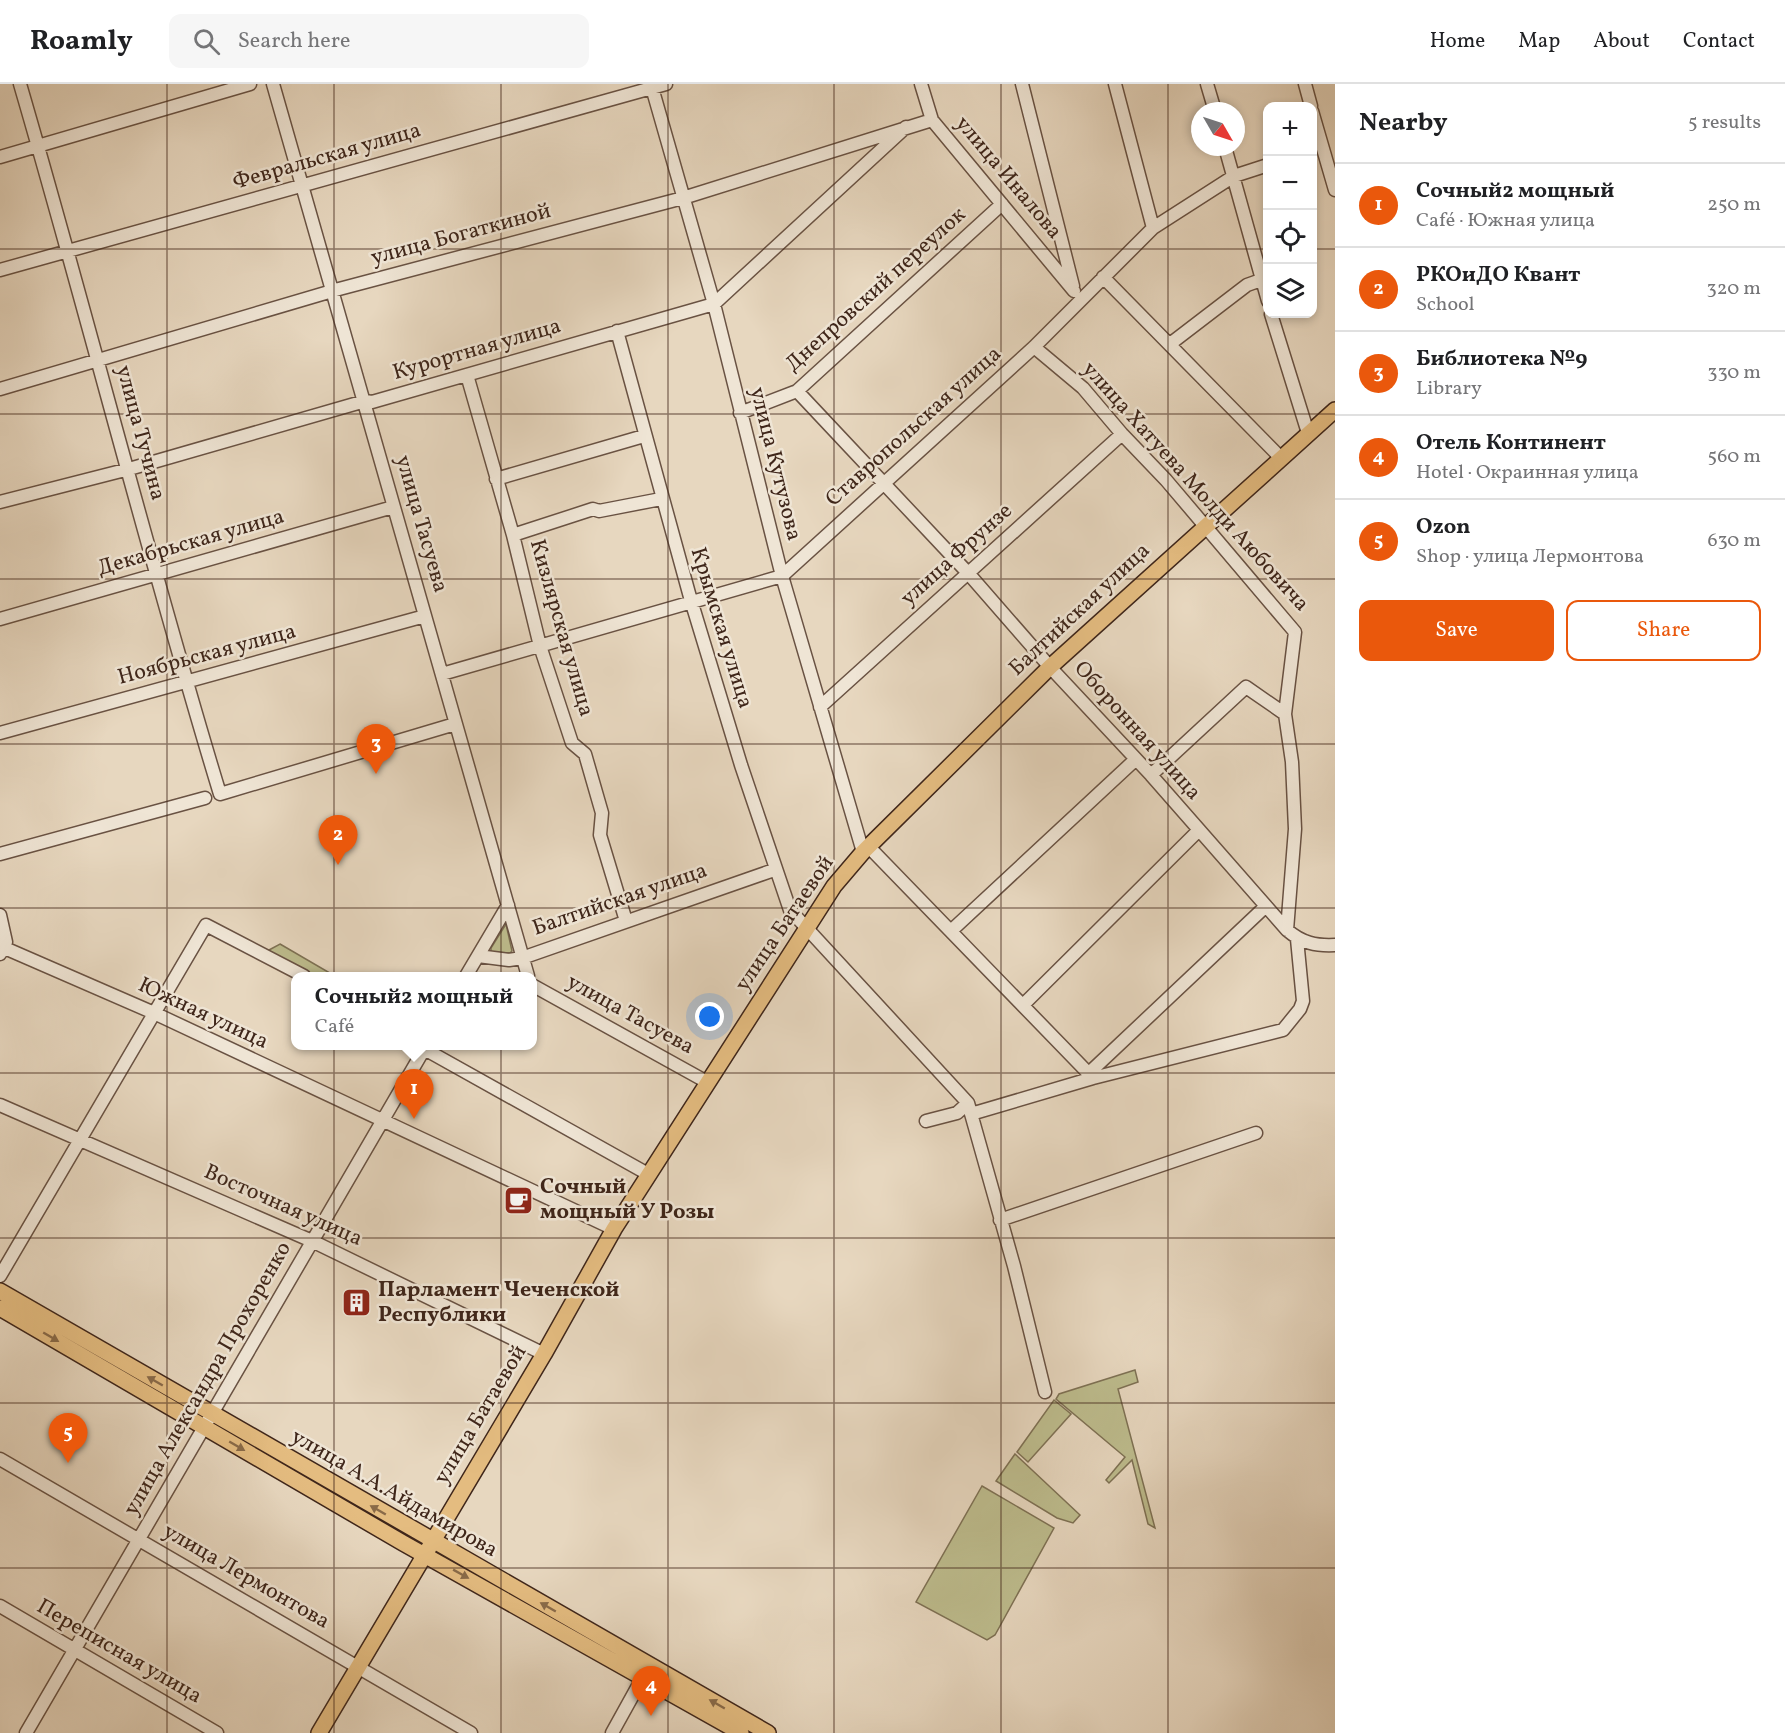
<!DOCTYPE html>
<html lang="en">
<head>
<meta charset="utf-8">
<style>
	body { margin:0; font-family:Vollkorn,serif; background:#f6f6f6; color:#202124 }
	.controls { position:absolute; right:18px; top:18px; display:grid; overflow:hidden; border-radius:12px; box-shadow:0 3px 9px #0003 }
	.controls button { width:54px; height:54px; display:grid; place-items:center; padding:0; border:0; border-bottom:2px solid #e0e0e0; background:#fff; color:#202124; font:30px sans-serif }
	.compass { position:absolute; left:1191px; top:18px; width:54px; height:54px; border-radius:50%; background:#fff; box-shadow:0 3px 9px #0003; rotate:129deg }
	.you { position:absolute; left:710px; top:933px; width:21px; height:21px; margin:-15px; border:4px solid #fff; border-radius:50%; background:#1a73e8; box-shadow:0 0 0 9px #1a73e833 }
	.badge { display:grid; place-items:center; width:39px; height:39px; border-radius:50%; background:#ea580c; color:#fff; font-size:20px; font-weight:700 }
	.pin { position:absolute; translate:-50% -50px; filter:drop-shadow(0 2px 3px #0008) }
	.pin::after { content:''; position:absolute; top:32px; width:21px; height:18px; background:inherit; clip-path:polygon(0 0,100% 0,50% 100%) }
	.popup { position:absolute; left:291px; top:888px; width:246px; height:78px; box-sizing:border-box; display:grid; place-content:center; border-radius:12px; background:#fff; filter:drop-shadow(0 2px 4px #0005); font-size:20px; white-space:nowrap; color:#757577 }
	.popup b { font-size:22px; color:#202124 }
	.popup::after { content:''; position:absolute; left:50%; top:100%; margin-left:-12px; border:12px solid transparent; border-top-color:#fff }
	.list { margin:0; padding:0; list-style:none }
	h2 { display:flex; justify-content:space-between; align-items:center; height:78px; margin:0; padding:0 24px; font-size:26px }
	h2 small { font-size:20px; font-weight:400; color:#757577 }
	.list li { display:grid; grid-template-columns:39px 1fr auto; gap:18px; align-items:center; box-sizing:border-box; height:84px; padding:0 24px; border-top:2px solid #e0e0e0 }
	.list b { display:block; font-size:22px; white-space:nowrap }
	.list p { margin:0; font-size:20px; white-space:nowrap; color:#757577 }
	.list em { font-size:20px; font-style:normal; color:#757577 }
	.actions { display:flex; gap:12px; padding:18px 24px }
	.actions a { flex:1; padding:14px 0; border:2px solid #ea580c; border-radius:12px; text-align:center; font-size:21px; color:#ea580c }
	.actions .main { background:#ea580c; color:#fff }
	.icon { flex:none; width:33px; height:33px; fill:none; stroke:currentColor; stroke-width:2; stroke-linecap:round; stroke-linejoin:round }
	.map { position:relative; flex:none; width:1335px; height:1649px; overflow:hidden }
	header { display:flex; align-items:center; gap:36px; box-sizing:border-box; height:84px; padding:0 30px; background:#fff; border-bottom:2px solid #e0e0e0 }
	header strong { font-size:28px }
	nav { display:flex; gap:33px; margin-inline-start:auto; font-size:21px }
	.search { width:420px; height:54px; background:#f6f6f6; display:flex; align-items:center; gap:15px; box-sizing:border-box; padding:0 21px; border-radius:12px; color:#757577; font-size:22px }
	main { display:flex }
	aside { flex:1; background:#fff }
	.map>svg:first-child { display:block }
</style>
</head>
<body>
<header>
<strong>Roamly</strong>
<div class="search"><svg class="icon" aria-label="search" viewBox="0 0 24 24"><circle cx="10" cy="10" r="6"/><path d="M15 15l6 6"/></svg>Search here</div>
<nav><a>Home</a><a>Map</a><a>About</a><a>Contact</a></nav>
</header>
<main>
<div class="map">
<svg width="1335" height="1649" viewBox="0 0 1335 1649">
	<rect width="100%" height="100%" fill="#e7d7bf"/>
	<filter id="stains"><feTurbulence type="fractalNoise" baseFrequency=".00333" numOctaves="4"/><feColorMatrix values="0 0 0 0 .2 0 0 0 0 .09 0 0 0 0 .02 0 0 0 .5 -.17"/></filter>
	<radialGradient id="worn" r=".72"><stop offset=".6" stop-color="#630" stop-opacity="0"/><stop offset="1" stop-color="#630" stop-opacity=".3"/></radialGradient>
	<!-- green -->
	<path fill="#bdbc8d" stroke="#7e7154" stroke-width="1.5" d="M506,840L512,867L510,869L491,868V864Z
		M280,860L335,892H313L270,871L269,866Z
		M1135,1286L1138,1298L1118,1305L1155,1444L1148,1440L1132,1376L1109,1399L1106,1396L1125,1373L1056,1315L1059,1310Z
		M1054,1316L1071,1330L1028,1378L1017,1368Z
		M1015,1370L1080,1431L1073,1439L1057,1434L996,1397Z
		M982,1402L1054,1444L995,1551L987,1556L916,1518Z"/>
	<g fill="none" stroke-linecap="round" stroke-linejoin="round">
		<defs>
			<path id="minor" d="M20,0C89,236 148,474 220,710L455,640
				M273,0L528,892
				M651,0L714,220L782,492L863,768
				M921,0L932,36L1074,207
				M1022,0L1073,202
				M1115,0L1153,144
				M1207,0L1215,27
				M1305,0L1311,22
				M1312,27L1335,106
				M1225,63L1268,217
				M0,73L250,0
				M0,186L666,0
				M1103,193L1280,373
				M1271,230L1308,349
				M617,247L690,513L741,681L790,826L968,1019L1014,1182L1045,1308
				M1170,260L1247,201L1261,196
				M1034,263L1083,304L1122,350L1166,396L1295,548L1285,630L1292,678L1295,745L1287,846
				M467,291L513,451L540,562L572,659L585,670L602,729L600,751L626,837
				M0,305L339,205L683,114L932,36
				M797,307L968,489L1050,583L1151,691L1287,846C1302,859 1316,862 1335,861
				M740,329L797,307L1002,120
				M496,395L644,352
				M0,418L129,385L365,317L372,318L714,220L906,43
				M513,451L593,425L599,427L661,415
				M0,535L393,423
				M442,590L782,492L1034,263L1153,144L1234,92L1268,81
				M820,623L1122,350
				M0,649L425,532
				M1151,691L1246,603L1285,630
				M868,762L1093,994
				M0,770L205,714
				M0,831L6,858L0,870
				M952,846L1136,675
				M0,862L154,929L614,1145
				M478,872L509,876L522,874L774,786
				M466,892L508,821
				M532,901L707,998
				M1023,921L1198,747
				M419,962L648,1090
				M1089,989L1266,822
				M0,1021L312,1157L544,1270
				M971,1030L1093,994L1283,946L1300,925L1303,917L1297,855
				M926,1037L957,1029L968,1019
				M1000,1136L1256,1049
				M0,1192L206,841L304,892
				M0,1375L471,1649
				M0,1522L217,1649
				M26,1649L426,962
				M612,1649L643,1593"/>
			<path id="major" d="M0,1207L768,1649
				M0,1224L403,1459L741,1649
				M319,1649L544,1270L614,1145L834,802L863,768L1050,583L1335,326"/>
		</defs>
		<!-- minor casing -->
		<use href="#minor" stroke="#695243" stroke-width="15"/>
		<!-- major casing -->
		<use href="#major" stroke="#3f261a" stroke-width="18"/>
		<!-- minor -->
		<use href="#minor" stroke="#efe5d5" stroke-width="12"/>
		<!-- major -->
		<use href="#major" stroke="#e4bc80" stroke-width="15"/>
	</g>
	<!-- one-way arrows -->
	<defs><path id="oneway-solid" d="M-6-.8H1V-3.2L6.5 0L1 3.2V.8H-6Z" transform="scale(1.5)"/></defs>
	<g fill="#896a48">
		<use href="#oneway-solid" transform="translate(51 1253) rotate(30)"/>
		<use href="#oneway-solid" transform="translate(155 1297) rotate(-150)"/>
		<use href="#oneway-solid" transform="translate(237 1362) rotate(30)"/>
		<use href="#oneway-solid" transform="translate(378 1426) rotate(-150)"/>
		<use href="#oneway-solid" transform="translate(461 1490) rotate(29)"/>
		<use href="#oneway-solid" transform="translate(548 1523) rotate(-150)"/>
		<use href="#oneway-solid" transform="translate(717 1620) rotate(-150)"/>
	</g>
	<!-- grid -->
	<path fill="none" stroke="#3f261a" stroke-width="1.5" stroke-opacity="0.55" d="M167,0V1649M334,0V1649M501,0V1649M668,0V1649M834,0V1649M1001,0V1649M1168,0V1649M0,165H1268M1312,165H1335M0,330H1335M0,495H1335M0,660H1335M0,824H1335M0,989H1335M0,1154H1335M0,1319H1335M0,1484H1335"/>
	<!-- icons -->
	<defs>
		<symbol id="cafe-square" viewBox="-11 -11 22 22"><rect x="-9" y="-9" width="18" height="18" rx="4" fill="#8f2418" stroke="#efe5d5"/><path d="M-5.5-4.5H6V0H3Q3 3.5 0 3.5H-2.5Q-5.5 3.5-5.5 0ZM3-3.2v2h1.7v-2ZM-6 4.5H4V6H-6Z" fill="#fff"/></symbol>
		<symbol id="building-square" viewBox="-11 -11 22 22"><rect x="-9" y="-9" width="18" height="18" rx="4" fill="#8f2418" stroke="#efe5d5"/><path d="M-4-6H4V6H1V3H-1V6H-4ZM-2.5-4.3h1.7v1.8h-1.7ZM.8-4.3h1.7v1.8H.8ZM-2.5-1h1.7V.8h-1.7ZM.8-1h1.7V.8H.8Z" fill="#fff"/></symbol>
	</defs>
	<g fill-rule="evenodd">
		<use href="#cafe-square" x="502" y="1100" width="33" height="33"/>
		<use href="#building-square" x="340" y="1202" width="33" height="33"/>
	</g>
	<g text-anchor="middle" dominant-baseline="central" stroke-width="5" stroke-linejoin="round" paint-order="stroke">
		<!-- street labels -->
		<g font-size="22" fill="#3f261a" stroke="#efe5d5">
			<text transform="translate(327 73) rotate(-16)">Февральская улица</text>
			<text transform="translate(1008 94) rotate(50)">улица Иналова</text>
			<text transform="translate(461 151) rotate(-15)">улица Богаткиной</text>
			<text transform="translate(876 206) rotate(-42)">Днепровский переулок</text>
			<text transform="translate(477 266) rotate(-16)">Курортная улица</text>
			<text transform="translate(914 343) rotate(-42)">Ставропольская улица</text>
			<text transform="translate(140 349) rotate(75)">улица Тучина</text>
			<text transform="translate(775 380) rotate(76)">улица Кутузова</text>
			<text transform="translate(1195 403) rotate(48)">улица Хатуева Молди Аюбовича</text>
			<text transform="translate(421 440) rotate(74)">улица Тасуева</text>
			<text transform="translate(191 459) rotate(-16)">Декабрьская улица</text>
			<text transform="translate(957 471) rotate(-42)">улица Фрунзе</text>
			<text transform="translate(1080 526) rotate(-43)">Балтийская улица</text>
			<text transform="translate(561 544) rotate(74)">Кизлярская улица</text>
			<text transform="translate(721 544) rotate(73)">Крымская улица</text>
			<text transform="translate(207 571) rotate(-15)">Ноябрьская улица</text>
			<text transform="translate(1137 647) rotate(48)">Оборонная улица</text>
			<text transform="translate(620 816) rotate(-19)">Балтийская улица</text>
			<text transform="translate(785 840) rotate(-56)">улица Батаевой</text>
			<text transform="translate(203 930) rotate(25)">Южная улица</text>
			<text transform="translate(630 931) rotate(29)">улица Тасуева</text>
			<text transform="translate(283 1122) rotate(24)">Восточная улица</text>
			<text transform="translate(208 1295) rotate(-60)">улица Александра Прохоренко</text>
			<text transform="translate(481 1331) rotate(-59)">улица Батаевой</text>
			<text transform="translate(394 1410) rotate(30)">улица А.А.Айдамирова</text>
			<text transform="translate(246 1493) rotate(30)">улица Лермонтова</text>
			<text transform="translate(119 1568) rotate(30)">Переписная улица</text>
		</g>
		<!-- poi labels -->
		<g font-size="22" font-weight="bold" fill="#3f261a" stroke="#efe5d5" text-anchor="start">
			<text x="540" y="1103">Сочный<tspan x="540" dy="25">мощный У Розы</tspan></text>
			<text x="378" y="1206">Парламент Чеченской<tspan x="378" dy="25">Республики</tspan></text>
		</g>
	</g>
	<rect width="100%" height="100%" filter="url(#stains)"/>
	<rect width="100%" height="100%" fill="url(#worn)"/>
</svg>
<div class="controls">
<button>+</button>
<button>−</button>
<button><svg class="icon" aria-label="locate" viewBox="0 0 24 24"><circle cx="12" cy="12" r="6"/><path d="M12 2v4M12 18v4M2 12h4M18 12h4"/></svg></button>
<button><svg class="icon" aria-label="layers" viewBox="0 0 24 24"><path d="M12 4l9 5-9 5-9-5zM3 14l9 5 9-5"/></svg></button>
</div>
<svg class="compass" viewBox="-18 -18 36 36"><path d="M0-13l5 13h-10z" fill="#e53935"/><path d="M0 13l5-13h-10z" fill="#757577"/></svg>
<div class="you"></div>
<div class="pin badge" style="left:414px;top:1035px">1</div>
<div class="popup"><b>Сочный2 мощный</b>Café</div>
<div class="pin badge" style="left:338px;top:781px">2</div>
<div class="pin badge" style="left:376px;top:690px">3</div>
<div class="pin badge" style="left:651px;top:1632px">4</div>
<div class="pin badge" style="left:68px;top:1379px">5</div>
</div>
<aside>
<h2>Nearby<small>5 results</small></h2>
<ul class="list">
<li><span class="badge">1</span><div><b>Сочный2 мощный</b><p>Café · Южная улица</p></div><em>250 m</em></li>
<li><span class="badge">2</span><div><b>РКОиДО Квант</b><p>School</p></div><em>320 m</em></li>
<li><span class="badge">3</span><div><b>Библиотека №9</b><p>Library</p></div><em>330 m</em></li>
<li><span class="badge">4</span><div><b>Отель Континент</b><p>Hotel · Окраинная улица</p></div><em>560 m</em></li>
<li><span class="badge">5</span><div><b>Ozon</b><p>Shop · улица Лермонтова</p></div><em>630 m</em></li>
</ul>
<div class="actions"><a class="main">Save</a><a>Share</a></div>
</aside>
</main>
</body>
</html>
